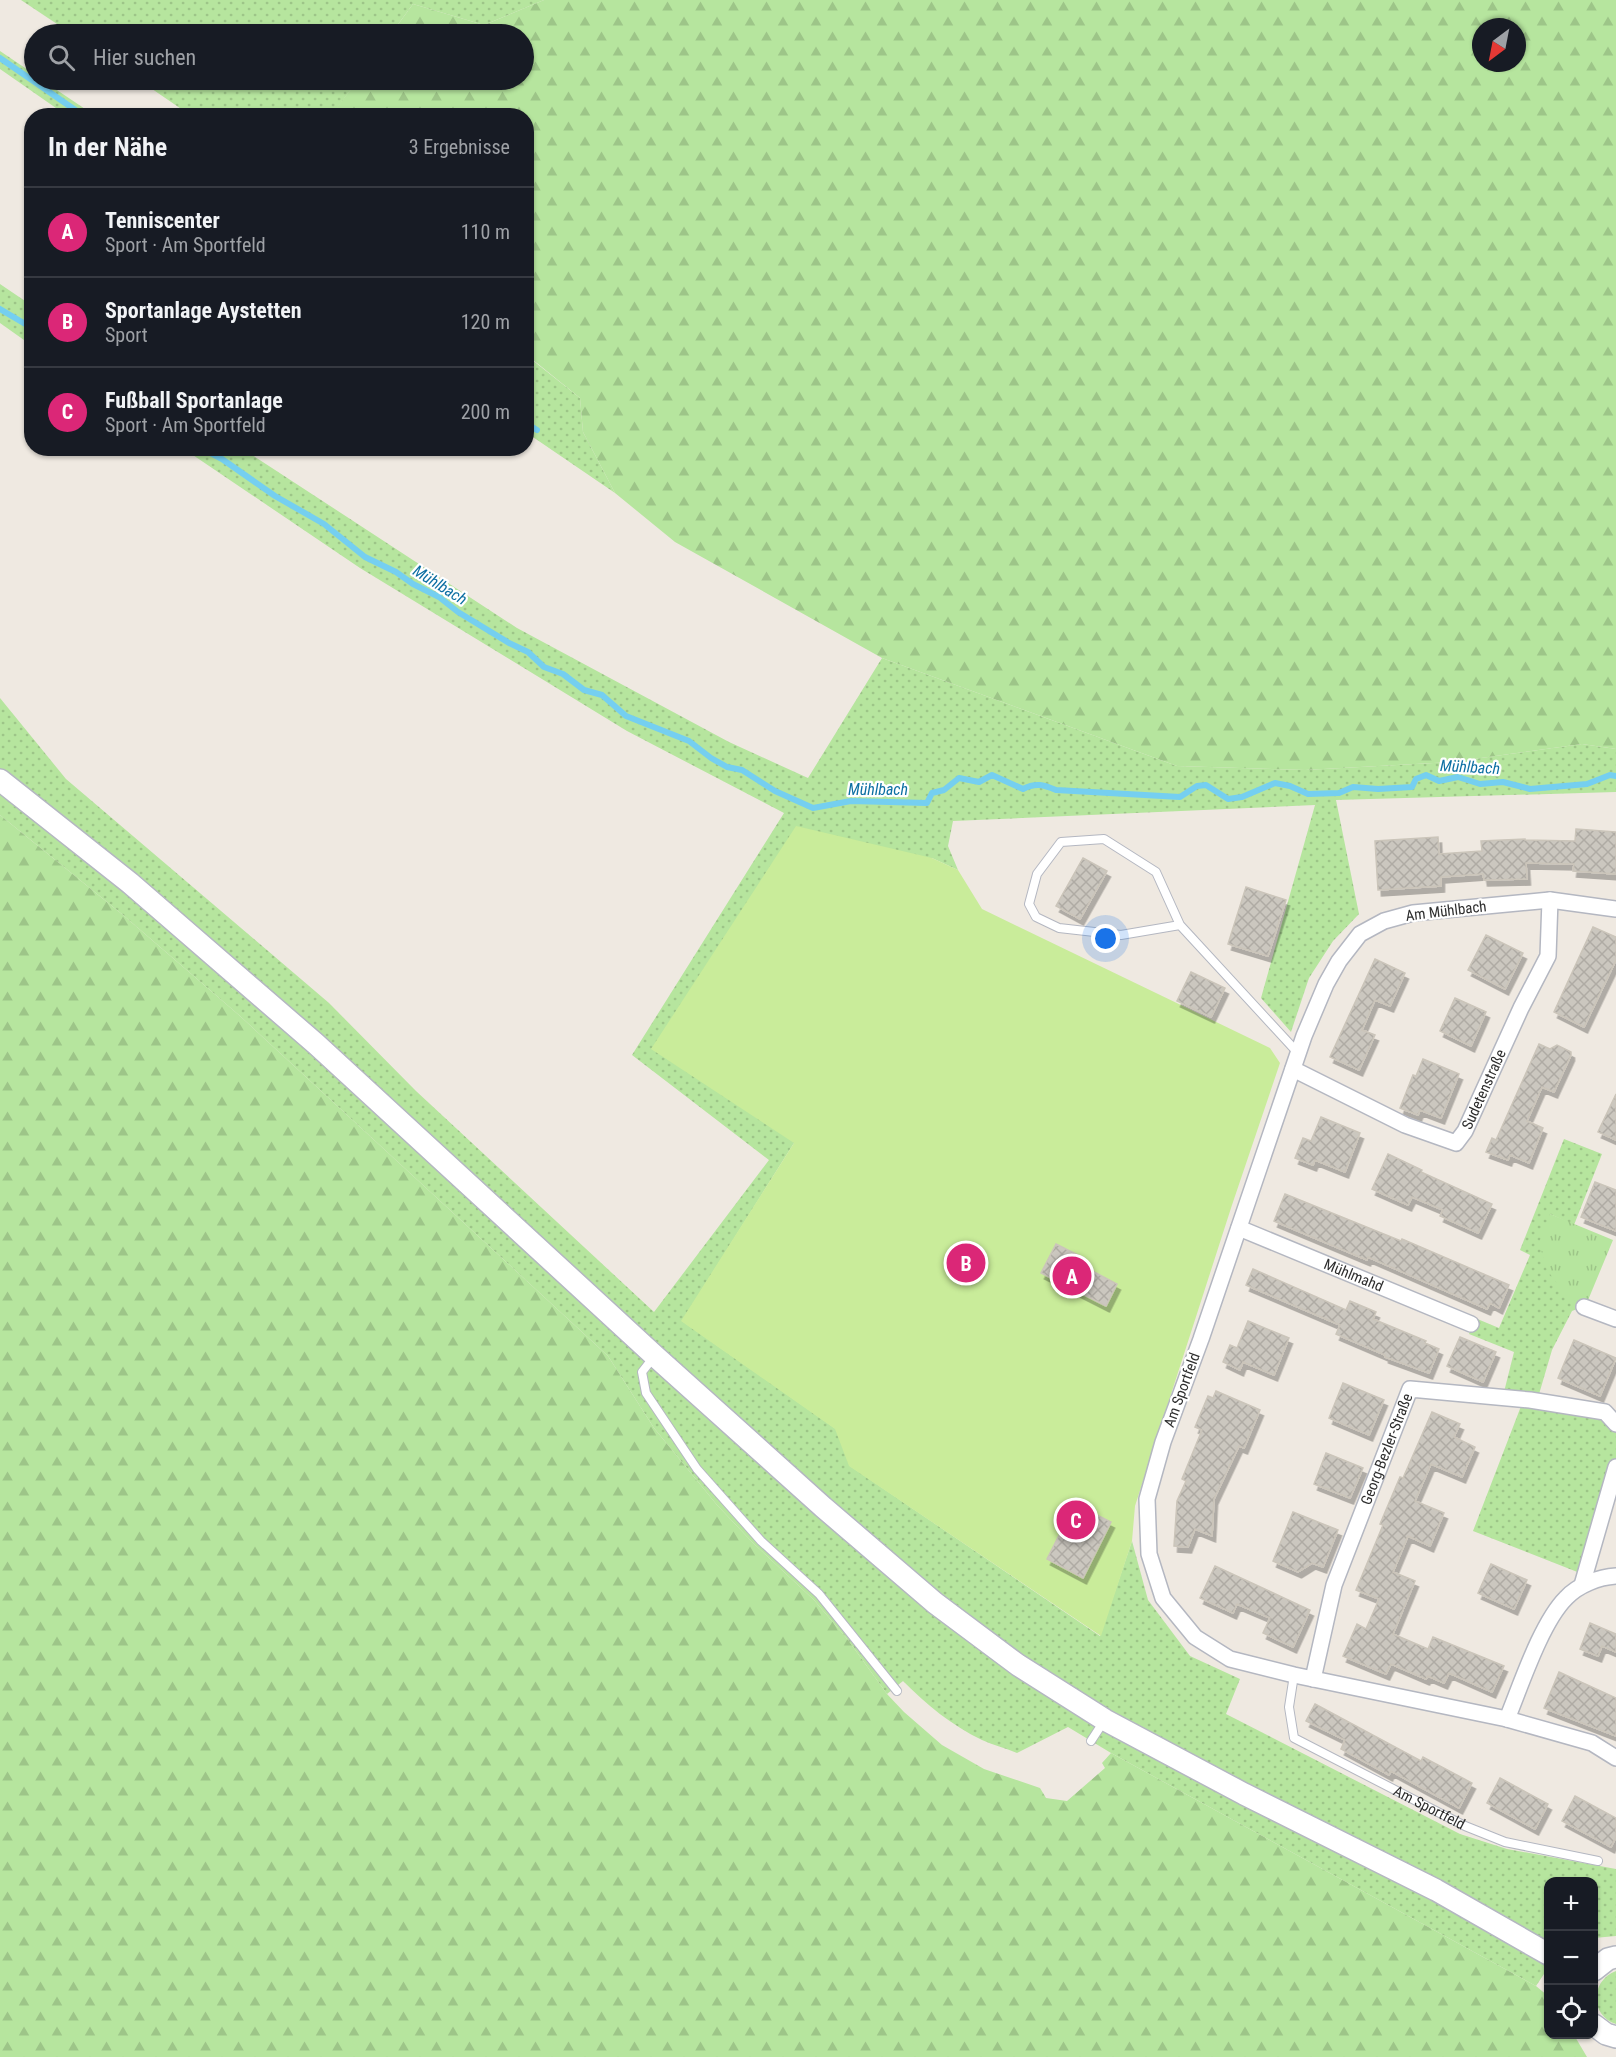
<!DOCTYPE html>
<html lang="de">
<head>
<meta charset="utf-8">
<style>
	body { margin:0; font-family:"Roboto Condensed",sans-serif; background:#20242c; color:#f1f3f6 }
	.controls { position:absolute; right:18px; bottom:18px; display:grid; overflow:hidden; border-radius:12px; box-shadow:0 2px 4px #0004 }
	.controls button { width:54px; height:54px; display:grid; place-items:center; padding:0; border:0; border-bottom:2px solid #363941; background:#171b24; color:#f1f3f6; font:30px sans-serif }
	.compass { position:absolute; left:1472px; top:18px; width:54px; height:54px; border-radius:50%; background:#171b24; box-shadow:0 2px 4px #0004; rotate:212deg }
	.you { position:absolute; left:1106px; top:939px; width:21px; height:21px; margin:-15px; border:4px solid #fff; border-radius:50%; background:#1a73e8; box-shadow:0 0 0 9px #1a73e833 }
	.badge { display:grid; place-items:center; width:39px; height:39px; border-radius:50%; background:#db2777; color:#fff; font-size:20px; font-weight:700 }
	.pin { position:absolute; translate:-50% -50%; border:3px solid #fff; box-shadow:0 2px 6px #0006 }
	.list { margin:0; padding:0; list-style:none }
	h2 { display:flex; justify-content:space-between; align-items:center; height:78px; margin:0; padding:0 24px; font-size:26px }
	h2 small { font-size:20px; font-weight:400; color:#9ea1a6 }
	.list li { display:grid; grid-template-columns:39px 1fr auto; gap:18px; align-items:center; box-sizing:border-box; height:90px; padding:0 24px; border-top:2px solid #363941 }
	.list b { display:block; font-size:22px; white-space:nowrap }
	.list p { margin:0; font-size:20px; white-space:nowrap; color:#9ea1a6 }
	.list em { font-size:20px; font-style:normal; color:#9ea1a6 }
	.icon { flex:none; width:33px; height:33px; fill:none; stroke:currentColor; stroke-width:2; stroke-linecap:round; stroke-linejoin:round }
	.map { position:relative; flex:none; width:1616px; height:2057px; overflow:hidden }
	.search { position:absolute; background:#171b24; box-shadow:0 2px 4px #0004; left:24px; top:24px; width:510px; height:66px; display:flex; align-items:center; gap:15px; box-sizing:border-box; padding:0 21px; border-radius:33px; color:#9ea1a6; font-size:22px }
	.panel { position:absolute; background:#171b24; box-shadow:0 2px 4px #0004; left:24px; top:108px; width:510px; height:348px; border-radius:24px }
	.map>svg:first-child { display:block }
</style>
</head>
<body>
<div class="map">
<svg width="1616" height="2057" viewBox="0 0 1616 2057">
	<defs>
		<pattern id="grass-dots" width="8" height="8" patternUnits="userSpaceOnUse" patternTransform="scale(1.5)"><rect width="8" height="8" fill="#b6e59e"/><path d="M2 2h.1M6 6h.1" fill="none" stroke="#9dc588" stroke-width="1.8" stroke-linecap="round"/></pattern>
		<pattern id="forest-firs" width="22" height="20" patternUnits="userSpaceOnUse" patternTransform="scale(1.5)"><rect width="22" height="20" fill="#b6e59e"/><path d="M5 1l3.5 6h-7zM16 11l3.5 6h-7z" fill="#9dc588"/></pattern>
		<pattern id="park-tufts" width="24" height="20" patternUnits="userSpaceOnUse" patternTransform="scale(1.5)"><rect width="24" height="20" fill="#b6e59e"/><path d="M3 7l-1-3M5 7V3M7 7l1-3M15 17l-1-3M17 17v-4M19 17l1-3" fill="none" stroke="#9dc588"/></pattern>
		<pattern id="building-cross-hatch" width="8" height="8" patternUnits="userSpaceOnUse" patternTransform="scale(1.5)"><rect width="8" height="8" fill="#cbc7bf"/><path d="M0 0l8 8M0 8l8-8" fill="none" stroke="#afaba4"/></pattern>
		<filter id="shadow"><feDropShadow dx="3.5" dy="6" stdDeviation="0" flood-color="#0004"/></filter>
	</defs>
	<rect width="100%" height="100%" fill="#efe9e1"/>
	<!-- grass -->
	<path fill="url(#grass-dots)" d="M21,0H544L484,25L413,4L391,34H72Z
		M0,51L34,74V80H42L94,115H66L0,69Z
		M139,80H358L331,116L190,115Z
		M0,284L31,305V345L0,323Z
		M526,355L580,398L583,432L615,493L527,433Z
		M184,449H243L517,628L729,742L808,778L882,658L1177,766L1305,770L1452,762L1582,744L1616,749V792L1336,800L1359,914L1333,941L1309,978L1291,1032L1261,998L1315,805L953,821L948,846L958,870L932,858L794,1143L682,1321L836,1429L850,1466L1100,1636L1132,1541L1148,1600L1190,1656L1240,1679L1226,1714L1460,1834L1507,1849L1616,1869V1936L1594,1938V1882H1548V1968L1536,1986L1111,1753L1068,1727L1017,1753C1005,1748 993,1745 982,1740C951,1725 927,1705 903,1681L887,1694L848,1640L814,1600L753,1543L717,1505L654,1428L608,1356L240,1016L123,915L0,815V698L66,779L329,1003L416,1091L654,1312L769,1160L632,1055L784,813L627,731L360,568Z
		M1564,1139L1602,1154L1574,1225L1550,1214L1586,1305L1572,1311L1552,1350L1537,1401L1503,1396L1514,1352L1469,1334L1475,1318L1499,1328L1530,1255L1520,1250Z
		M1523,1401L1605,1412L1616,1425V1464L1585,1575L1473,1531Z
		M1616,1971V2024C1589,2015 1591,1980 1616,1971Z"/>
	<!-- forest -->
	<path fill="url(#forest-firs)" fill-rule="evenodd" d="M544,0H1616V749L1582,744L1452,762L1305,770L1177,766L882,658L675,542L615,493L583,432L580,398L527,355L526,116L331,115L358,80H524V34H391L413,4L484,25ZM1481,27H1517V63H1481Z
		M0,815L123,915L240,1016L608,1356L654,1428L717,1505L753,1543L814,1600L848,1640L887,1694L904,1712L942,1745L984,1769L1040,1788L1046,1798L1067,1801L1105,1768L1102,1763L1111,1753L1536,1986L1548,1996V2034L1574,2035L1587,2057H0Z"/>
	<!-- park -->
	<path fill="url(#park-tufts)" d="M1550,1214L1613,1240L1586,1305L1568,1298L1547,1270L1539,1243Z"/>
	<!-- pitch -->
	<path fill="#c9ec9a" d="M796,826L932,858L958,870L982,909L1270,1048L1280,1063L1232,1205L1135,1506L1132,1541L1101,1636L849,1466L835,1429L681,1321L794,1143L651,1049Z"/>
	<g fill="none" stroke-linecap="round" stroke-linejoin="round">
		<!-- stream -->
		<path stroke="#75cff0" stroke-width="6" d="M0,58L84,116
			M0,309L32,328
			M526,423L537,430
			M201,448L222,459L275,496L324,524L365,557L396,572L413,584L439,597L458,612L509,643L528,652L544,667L563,674L584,690L602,695L626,716L689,741L711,758L727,767L742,770L775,791L813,808L851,801L927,803L932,793L944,790L959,778L979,782L992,775L1023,789C1036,782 1044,785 1056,790L1180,797L1197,786L1206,785L1228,799L1242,797L1275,783L1290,786L1308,794L1339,793L1353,787L1378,789L1412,787L1416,779L1426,775L1439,781L1458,777L1480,784L1503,782L1530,789L1587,784L1610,775L1616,776"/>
	</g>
	<!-- building -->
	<path fill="url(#building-cross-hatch)" stroke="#cbc5ba" stroke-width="1.5" filter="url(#shadow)" d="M1576,829L1616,832V874L1573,871L1574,864L1526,863L1527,879L1484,880L1483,874L1441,877V886L1378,890L1375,841L1438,837L1439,854L1482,851L1481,841L1525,839V840L1575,841Z
		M1083,858L1107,871L1080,919L1056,906Z
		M1246,887L1286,900L1268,956L1228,944Z
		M1593,927L1616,937V960L1584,1027L1554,1012Z
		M1486,935L1523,953L1505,989L1468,970Z
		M1375,959L1405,973L1390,1006L1375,1000L1362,1030L1375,1035L1359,1070L1330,1057Z
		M1191,972L1225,988L1211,1017L1177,1001Z
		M1455,998L1486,1012L1471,1046L1440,1031Z
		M1539,1044L1550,1049L1557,1045L1571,1052V1055L1554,1092L1542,1087L1527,1121L1543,1128L1529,1163L1510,1155L1508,1160L1486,1152L1492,1138L1496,1140Z
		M1423,1059L1459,1074L1441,1118L1420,1110L1418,1115L1400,1108L1413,1075L1416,1076Z
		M1616,1094V1140L1598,1132Z
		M1321,1117L1360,1133L1345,1172L1315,1160L1313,1165L1295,1158L1303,1138L1311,1141Z
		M1388,1154L1422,1170L1421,1172L1492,1204L1478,1233L1440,1216L1443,1210L1412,1197L1408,1205L1372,1189Z
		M1595,1182L1616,1190V1231L1581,1217Z
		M1285,1194L1401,1241L1402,1239L1509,1285L1499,1308L1490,1303L1487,1309L1368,1257L1367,1260L1274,1221Z
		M1056,1244L1084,1258L1081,1265L1117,1284L1106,1306L1041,1273Z
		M1253,1269L1346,1310L1350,1301L1376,1312L1373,1319L1426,1341L1425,1343L1439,1349L1429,1373L1385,1357V1355L1336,1334L1340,1325L1246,1285Z
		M1248,1321L1289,1338L1274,1375L1243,1362L1240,1370L1223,1362L1230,1345L1237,1348Z
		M1460,1337L1496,1352L1483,1382L1447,1366Z
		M1574,1340L1616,1358L1600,1396L1558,1378Z
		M1343,1383L1384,1400L1369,1435L1329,1418Z
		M1216,1391L1260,1410L1244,1448L1239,1446L1214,1499L1212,1536L1195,1529L1188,1547L1174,1546L1177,1501L1186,1481L1182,1479L1202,1430L1195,1427L1208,1396L1213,1398Z
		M1432,1412L1460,1424L1454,1437L1475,1447L1462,1477L1431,1464L1415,1501L1444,1513L1430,1546L1408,1536L1393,1572L1415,1581L1393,1634L1428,1649L1433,1637L1504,1666L1492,1692L1449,1673L1444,1683L1428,1676L1426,1679L1391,1664L1386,1674L1343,1656L1357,1624L1366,1629L1379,1599L1356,1590L1383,1525L1380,1524L1400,1477L1403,1478Z
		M1326,1453L1363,1468L1350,1498L1314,1484Z
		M1075,1504L1111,1522L1083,1578L1047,1559Z
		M1293,1512L1338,1530L1323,1567L1312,1563L1298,1572L1273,1561Z
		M1491,1564L1527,1580L1514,1609L1478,1593Z
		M1215,1566L1310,1610L1293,1647L1263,1633L1270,1618L1237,1604L1233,1613L1200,1598Z
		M1590,1623L1616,1634V1652L1602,1646L1598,1656L1580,1649Z
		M1559,1672L1616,1698V1736L1544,1708Z
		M1315,1704L1421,1761L1423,1757L1472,1783L1459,1808L1391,1771L1389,1775L1341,1749L1345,1740L1306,1721Z
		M1500,1778L1548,1804L1535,1829L1487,1803Z
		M1575,1796L1616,1818V1837L1611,1847L1562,1821Z"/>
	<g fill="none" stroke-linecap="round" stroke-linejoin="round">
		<defs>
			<g id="lane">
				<path d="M1180,925L1121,935L1059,928L1036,917L1029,904L1037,874L1061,842L1104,839L1156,872L1180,925L1298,1053"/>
				<path d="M653,1358L642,1372L646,1393L697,1469L761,1541L819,1594L897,1691"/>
				<path id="s1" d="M1294,1675L1289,1707L1294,1738L1465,1826L1505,1842L1598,1861"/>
				<path d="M1091,1741L1104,1721"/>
			</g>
			<g id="street">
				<path d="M1616,909L1550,900L1413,913L1384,921L1360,934L1339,961L1326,984L1304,1036L1201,1339L1163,1442L1147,1499L1149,1554L1163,1598L1195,1637L1230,1659L1294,1675L1507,1719L1592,1743L1616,1758"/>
				<path id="s2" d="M1293,1069L1405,1125L1456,1143L1465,1131L1521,1008L1548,956L1550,900"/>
				<path id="s3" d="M1239,1228L1471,1324"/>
				<path d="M1584,1307L1616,1319"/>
				<path d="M1582,1585L1616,1467"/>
				<path id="s4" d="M1313,1679L1334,1585L1410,1389L1530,1400L1605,1412L1616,1424"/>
				<path d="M1507,1719C1521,1685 1541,1623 1566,1598C1578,1585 1599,1577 1616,1576"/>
			</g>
			<path id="secondary" d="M0,780L130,883L316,1044L655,1356L823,1507L935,1603L1018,1665L1105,1720L1244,1794L1436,1890L1548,1954
				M1594,1970L1608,1959L1616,1957
				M1594,2025L1606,2034L1616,2037"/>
		</defs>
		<!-- lane casing -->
		<use href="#lane" stroke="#b4b7c1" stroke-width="10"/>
		<!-- street casing -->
		<use href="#street" stroke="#b4b7c1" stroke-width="18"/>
		<!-- secondary casing -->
		<use href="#secondary" stroke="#b4b7c1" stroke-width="24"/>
		<!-- lane -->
		<use href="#lane" stroke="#fff" stroke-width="8"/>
		<!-- street -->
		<use href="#street" stroke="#fff" stroke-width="15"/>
		<!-- secondary -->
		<use href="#secondary" stroke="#fff" stroke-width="21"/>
	</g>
	<g text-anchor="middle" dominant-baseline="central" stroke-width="4.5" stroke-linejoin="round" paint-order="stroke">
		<!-- street labels -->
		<g font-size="15" fill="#2e2e2e" stroke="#fff">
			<text transform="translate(1446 911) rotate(-7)">Am Mühlbach</text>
			<text stroke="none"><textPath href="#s2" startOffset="240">Sudetenstraße</textPath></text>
			<text stroke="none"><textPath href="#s3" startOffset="124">Mühlmahd</textPath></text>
			<text transform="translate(1182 1390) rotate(-70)">Am Sportfeld</text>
			<text stroke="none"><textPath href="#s4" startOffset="242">Georg-Bezler-Straße</textPath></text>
			<text stroke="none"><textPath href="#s1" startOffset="216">Am Sportfeld</textPath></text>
		</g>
		<!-- water labels -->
		<g font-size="16" font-style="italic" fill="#0d6fa3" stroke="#fff">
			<text transform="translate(440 585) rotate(32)">Mühlbach</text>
			<text transform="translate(1470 767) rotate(3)">Mühlbach</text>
			<text x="878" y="789">Mühlbach</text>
		</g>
	</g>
</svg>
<div class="controls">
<button>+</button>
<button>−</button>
<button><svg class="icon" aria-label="locate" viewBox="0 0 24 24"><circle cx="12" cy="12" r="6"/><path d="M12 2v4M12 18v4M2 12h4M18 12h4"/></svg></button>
</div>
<svg class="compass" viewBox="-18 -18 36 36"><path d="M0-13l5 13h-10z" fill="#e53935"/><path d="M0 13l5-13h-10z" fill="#9ea1a6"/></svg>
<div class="you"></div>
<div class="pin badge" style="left:1072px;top:1276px">A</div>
<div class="pin badge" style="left:966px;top:1263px">B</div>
<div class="pin badge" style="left:1076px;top:1520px">C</div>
<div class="search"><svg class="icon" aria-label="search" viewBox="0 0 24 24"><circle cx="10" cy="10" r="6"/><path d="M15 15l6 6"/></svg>Hier suchen</div>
<section class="panel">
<h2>In der Nähe<small>3 Ergebnisse</small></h2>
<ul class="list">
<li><span class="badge">A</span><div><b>Tenniscenter</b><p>Sport · Am Sportfeld</p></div><em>110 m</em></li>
<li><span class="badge">B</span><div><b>Sportanlage Aystetten</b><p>Sport</p></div><em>120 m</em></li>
<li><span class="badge">C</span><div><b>Fußball Sportanlage</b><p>Sport · Am Sportfeld</p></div><em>200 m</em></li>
</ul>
</section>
</div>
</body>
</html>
